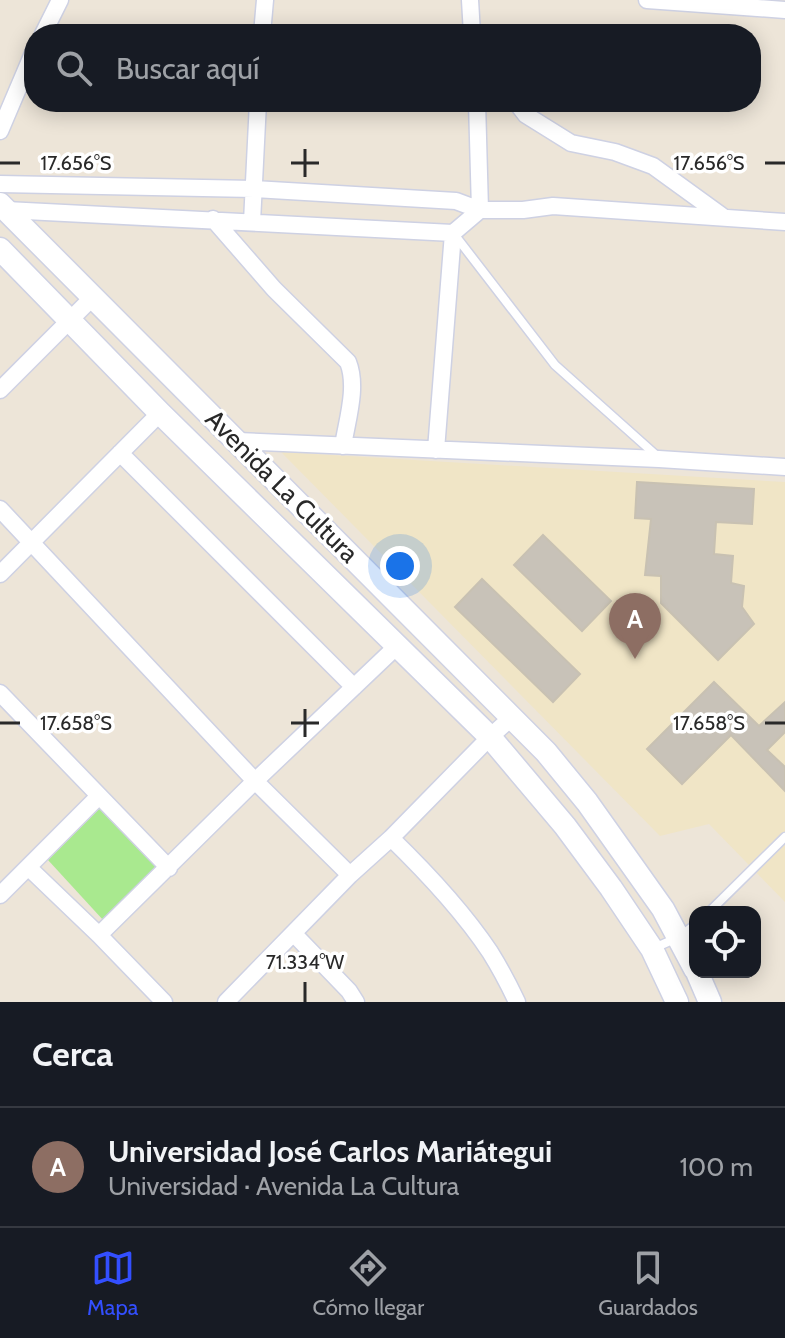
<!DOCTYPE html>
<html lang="es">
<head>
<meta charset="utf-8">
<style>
	body { margin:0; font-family:Cabin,sans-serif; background:#242831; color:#f1f3f6 }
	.controls { position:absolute; right:24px; bottom:24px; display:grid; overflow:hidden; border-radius:16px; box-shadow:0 4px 20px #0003 }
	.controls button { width:72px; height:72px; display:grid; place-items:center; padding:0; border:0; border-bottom:2px solid #363941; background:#171b24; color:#f1f3f6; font:40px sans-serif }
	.you { position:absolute; left:400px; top:566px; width:28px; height:28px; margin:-20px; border:6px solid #fff; border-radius:50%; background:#1a73e8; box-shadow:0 0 0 12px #1a73e833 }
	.badge { display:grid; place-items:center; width:52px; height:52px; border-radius:50%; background:#334fff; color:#fff; font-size:26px; font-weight:700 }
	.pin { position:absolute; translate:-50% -66px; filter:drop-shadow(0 2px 4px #0008) }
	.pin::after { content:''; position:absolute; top:42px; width:28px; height:24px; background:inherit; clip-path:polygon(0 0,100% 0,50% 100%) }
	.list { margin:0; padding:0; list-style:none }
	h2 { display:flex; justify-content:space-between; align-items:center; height:104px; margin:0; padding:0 32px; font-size:34px }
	h2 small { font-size:26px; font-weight:400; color:#9ea1a6 }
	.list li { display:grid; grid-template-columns:52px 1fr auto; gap:24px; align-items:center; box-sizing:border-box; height:120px; padding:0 32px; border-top:2px solid #363941 }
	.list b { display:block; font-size:30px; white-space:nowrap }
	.list p { margin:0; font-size:26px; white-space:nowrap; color:#9ea1a6 }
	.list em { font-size:26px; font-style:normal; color:#9ea1a6 }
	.icon { flex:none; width:44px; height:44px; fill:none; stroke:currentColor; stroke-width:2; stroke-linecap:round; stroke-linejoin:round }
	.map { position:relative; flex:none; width:785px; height:1002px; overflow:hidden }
	.search { position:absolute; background:#171b24; box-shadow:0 4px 20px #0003; left:24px; right:24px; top:24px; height:88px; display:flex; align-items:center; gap:20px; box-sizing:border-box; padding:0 28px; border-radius:32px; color:#9ea1a6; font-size:30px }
	.sheet { height:224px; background:#171b24 }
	nav { display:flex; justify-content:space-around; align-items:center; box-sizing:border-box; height:112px; border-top:2px solid #363941; background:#171b24; font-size:22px; color:#9ea1a6 }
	nav a { display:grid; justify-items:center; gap:4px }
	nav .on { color:#334fff }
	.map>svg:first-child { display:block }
</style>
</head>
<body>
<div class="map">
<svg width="785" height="1002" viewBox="0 0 785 1002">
	<rect width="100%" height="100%" fill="#ede5d8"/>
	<!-- education -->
	<path fill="#f0e5c6" d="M281,452L785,482V902L709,824L660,836Z"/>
	<!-- green -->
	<path fill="#a9e98f" d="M105,803L166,863L104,921L48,860Z"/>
	<!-- building -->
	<path fill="#c8c2b8" stroke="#c8c1b2" stroke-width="2" d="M637,482L754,489L752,524L716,522L714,554L733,556L731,583L744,586L742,607L754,624L718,660L661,603V576L645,575L651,519L635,518Z
		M543,535L611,601L582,631L514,565Z
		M482,579L580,674L553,702L455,607Z
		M714,682L759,726L785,702V732L767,750L785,767V791L731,735L682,784L647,749Z"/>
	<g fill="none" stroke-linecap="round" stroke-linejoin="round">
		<defs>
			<path id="lane" d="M454,234L555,365L657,456
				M709,912L785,837
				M652,949L679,937L695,925"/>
			<path id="street" d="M470,0L472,34
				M647,0L785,10
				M43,34L60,0
				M262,34L265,0
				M516,102L526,115L571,143L615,152L653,166L722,216
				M0,131L34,51
				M0,184L254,189L456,201L480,210H523L553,206L785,222
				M3,211L6,210L453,233L480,210L477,102
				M213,219L274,289L348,362C358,387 347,420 343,446
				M252,222L258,102
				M0,390L92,298
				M238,441L659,459L785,467
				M436,450L453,233
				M120,453L354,687
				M0,509L255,781L350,875
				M0,574L160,413
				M0,693L169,868
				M391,838C427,873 462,910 490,952C500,968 509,985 517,1002
				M28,867L99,935L164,1002
				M0,895L99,796
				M294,934L349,991L356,1002
				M99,935L255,781L397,646
				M226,1002L350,875L391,838L490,737L512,717"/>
			<path id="secondary" d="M0,204L546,752L587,802L663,909L695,969
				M0,249L160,413L490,737L565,826L611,888L652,949L677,1002
				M697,972L710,1002"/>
		</defs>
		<!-- lane casing -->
		<use href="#lane" stroke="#ced1e3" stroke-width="11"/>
		<!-- street casing -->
		<use href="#street" stroke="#ced1e3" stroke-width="19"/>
		<!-- secondary casing -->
		<use href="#secondary" stroke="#ced1e3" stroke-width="25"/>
		<!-- lane -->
		<use href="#lane" stroke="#fff" stroke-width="8"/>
		<!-- street -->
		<use href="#street" stroke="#fff" stroke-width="16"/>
		<!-- secondary -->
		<use href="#secondary" stroke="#fff" stroke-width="22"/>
	</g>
	<!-- ticks -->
	<path fill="none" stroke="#292929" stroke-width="3" d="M305,149V177M0,163H20M291,163H319M765,163H785M305,709V737M0,723H20M291,723H319M765,723H785M305,982V1002"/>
	<g text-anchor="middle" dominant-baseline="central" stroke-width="7" stroke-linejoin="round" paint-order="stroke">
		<!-- street labels -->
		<g font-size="26" fill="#292929" stroke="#fff">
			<text transform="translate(282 486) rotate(45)">Avenida La Cultura</text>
		</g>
	</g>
	<g font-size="20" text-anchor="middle" fill="#292929" stroke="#fff" stroke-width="7" stroke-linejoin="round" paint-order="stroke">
		<text x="76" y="170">17.656°S</text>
		<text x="709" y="170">17.656°S</text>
		<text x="76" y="730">17.658°S</text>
		<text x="709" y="730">17.658°S</text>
		<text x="305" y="969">71.334°W</text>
	</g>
</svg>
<div class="controls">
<button><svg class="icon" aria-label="locate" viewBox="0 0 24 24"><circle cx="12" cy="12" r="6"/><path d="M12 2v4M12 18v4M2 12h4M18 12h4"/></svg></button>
</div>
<div class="you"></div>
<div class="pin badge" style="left:635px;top:659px;background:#8d6e63">A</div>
<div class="search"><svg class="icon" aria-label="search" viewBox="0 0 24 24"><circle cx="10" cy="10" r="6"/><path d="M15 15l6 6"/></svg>Buscar aquí</div>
</div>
<section class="sheet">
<h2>Cerca<small></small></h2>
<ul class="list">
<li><span class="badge" style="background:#8d6e63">A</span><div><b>Universidad José Carlos Mariátegui</b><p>Universidad · Avenida La Cultura</p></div><em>100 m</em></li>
</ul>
</section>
<nav>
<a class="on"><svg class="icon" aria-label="map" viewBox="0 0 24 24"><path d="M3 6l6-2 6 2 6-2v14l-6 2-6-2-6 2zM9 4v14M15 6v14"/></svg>Mapa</a>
<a><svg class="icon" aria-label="directions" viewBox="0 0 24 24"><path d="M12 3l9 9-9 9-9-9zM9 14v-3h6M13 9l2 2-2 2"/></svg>Cómo llegar</a>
<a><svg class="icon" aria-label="saved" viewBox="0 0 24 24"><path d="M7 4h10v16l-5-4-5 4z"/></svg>Guardados</a>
</nav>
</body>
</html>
